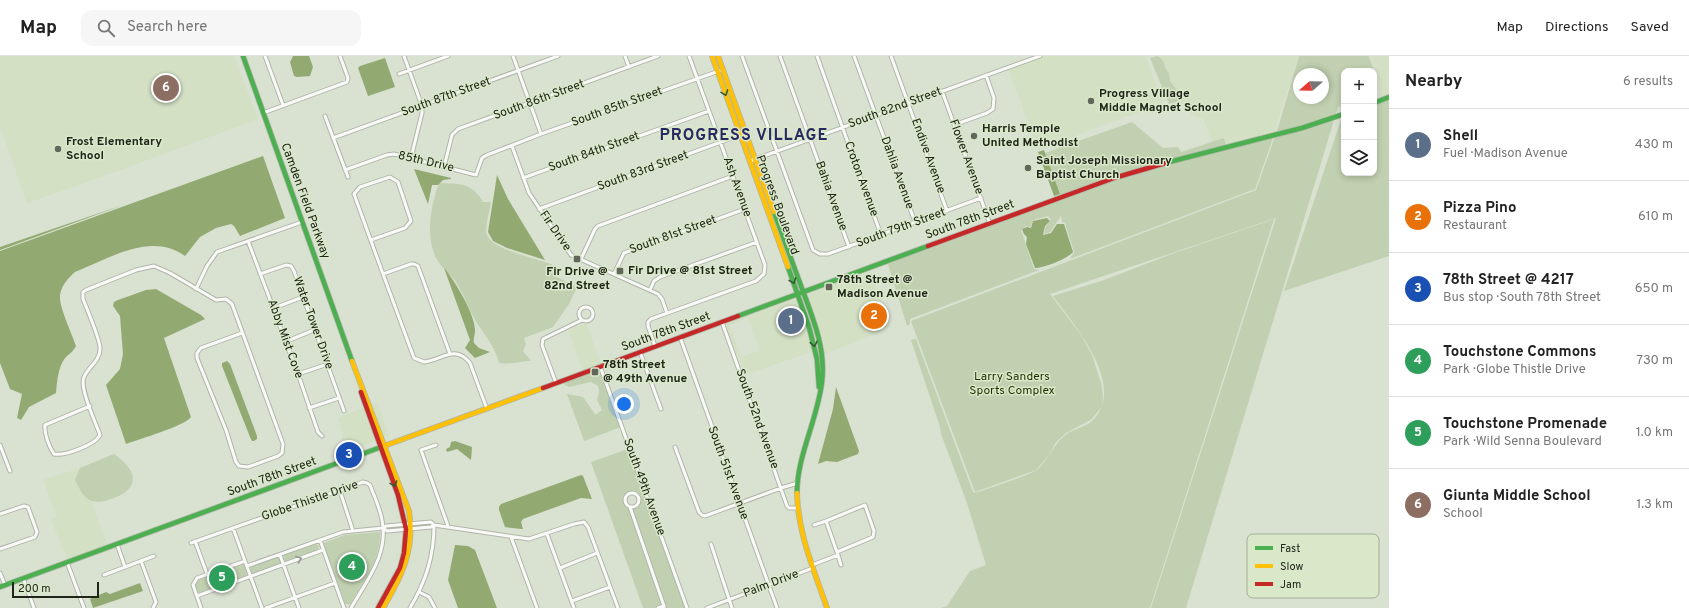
<!DOCTYPE html>
<html lang="en">
<head>
<meta charset="utf-8">
<style>
	body { margin:0; font-family:Overpass,sans-serif; background:#f6f6f6; color:#222 }
	.controls { position:absolute; right:12px; top:12px; display:grid; overflow:hidden; border-radius:8px; box-shadow:0 2px 6px #0003 }
	.controls button { width:36px; height:36px; display:grid; place-items:center; padding:0; border:0; border-bottom:1px solid #e0e0e0; background:#fff; color:#222; font:20px sans-serif }
	.compass { position:absolute; left:1293px; top:12px; width:36px; height:36px; border-radius:50%; background:#fff; box-shadow:0 2px 6px #0003; rotate:250deg }
	.scale { position:absolute; left:12px; bottom:10px; width:87px; box-sizing:border-box; padding-left:4px; border:2px solid #20251a; border-top:0; font-size:11px; line-height:14px; white-space:nowrap; color:#20251a; -webkit-text-stroke:3px #dae8ca; paint-order:stroke }
	.you { position:absolute; left:624px; top:348px; width:14px; height:14px; margin:-10px; border:3px solid #fff; border-radius:50%; background:#1a73e8; box-shadow:0 0 0 6px #1a73e833 }
	.badge { display:grid; place-items:center; width:26px; height:26px; border-radius:50%; background:#61675a; color:#fff; font-size:13px; font-weight:700 }
	.pin { position:absolute; translate:-50% -50%; border:2px solid #fff; box-shadow:0 1px 4px #0006 }
	.list { margin:0; padding:0; list-style:none }
	h2 { display:flex; justify-content:space-between; align-items:center; height:52px; margin:0; padding:0 16px; font-size:17px }
	h2 small { font-size:13px; font-weight:400; color:#767676 }
	.list li { display:grid; grid-template-columns:26px 1fr auto; gap:12px; align-items:center; box-sizing:border-box; height:72px; padding:0 16px; border-top:1px solid #e0e0e0 }
	.list b { display:block; font-size:15px; white-space:nowrap }
	.list p { margin:0; font-size:13px; white-space:nowrap; color:#767676 }
	.list em { font-size:13px; font-style:normal; color:#767676 }
	.icon { flex:none; width:22px; height:22px; fill:none; stroke:currentColor; stroke-width:2; stroke-linecap:round; stroke-linejoin:round }
	.map { position:relative; flex:none; width:1389px; height:552px; overflow:hidden }
	header { display:flex; align-items:center; gap:24px; box-sizing:border-box; height:56px; padding:0 20px; background:#fff; border-bottom:1px solid #e0e0e0 }
	header strong { font-size:19px }
	nav { display:flex; gap:22px; margin-inline-start:auto; font-size:14px }
	.search { width:280px; height:36px; background:#f6f6f6; display:flex; align-items:center; gap:10px; box-sizing:border-box; padding:0 14px; border-radius:12px; color:#767676; font-size:15px }
	main { display:flex }
	aside { flex:1; background:#fff }
	.map>svg:first-child { display:block }
</style>
</head>
<body>
<header>
<strong>Map</strong>
<div class="search"><svg class="icon" aria-label="search" viewBox="0 0 24 24"><circle cx="10" cy="10" r="6"/><path d="M15 15l6 6"/></svg>Search here</div>
<nav><a>Map</a><a>Directions</a><a>Saved</a></nav>
</header>
<main>
<div class="map">
<svg width="1389" height="552" viewBox="0 0 1389 552">
	<rect width="100%" height="100%" fill="#d9e1d1"/>
	<!-- built -->
	<path fill="#d3e0c4" fill-rule="evenodd" d="M0,0H234L258,63L118,115L27,147L0,70Z
		M1041,0H1145L1163,47L1038,94L1008,12Z
		M1157,0H1298L1274,77L1226,89L1224,82L1212,86L1203,62H1199L1192,59L1179,46V37L1170,25L1163,5Z
		M1371,0H1389V39L1380,43L1379,39L1381,37Z
		M871,215L890,271L823,299L819,276L805,237Z
		M797,240L808,271L814,295L745,319L724,267ZM747,262H748L760,294L759,295L741,301L729,269Z
		M586,267L601,308L583,315L568,274Z
		M377,346L389,380L384,381L371,348Z
		M365,351L377,384L344,396L341,390L343,377L338,362Z
		M80,412L75,424L81,436L91,445L108,490L68,504L51,464L57,461L43,424Z"/>
	<!-- green -->
	<path fill="#c1d0b0" fill-rule="evenodd" d="M1157,0C1166,3 1163,12 1169,17L1170,25L1179,37V45L1169,48L1150,2Z
		M1299,0H1369L1374,15H1344V49L1338,51L1186,552H1151L1276,162L1050,238L1081,279L1092,299L1101,327L1103,339L1102,350L1092,363L1066,377L1056,386L1049,399L1036,414L975,436L911,265L1256,134L1278,72ZM1299,18H1323V42H1299Z
		M1389,44V200L1284,235L1342,61H1344V117H1374V49Z
		M1132,66L1163,92L1178,91L1181,96L1224,82L1226,89L1143,111L1055,142L1054,140L1060,138L1045,97Z
		M1273,82L1255,133L1070,203L1074,196L1065,167L1062,166L1061,160L1050,176L1044,178L1046,170L1051,164L1048,160L1033,164L1030,171L1026,170L1021,174L1034,213L1039,214L910,263V268L907,270L888,208L1115,123L1227,92L1228,93Z
		M439,127C459,128 472,126 483,146H491C490,153 484,174 487,179C494,195 537,202 553,209L550,214L557,221L577,231L569,248L553,271L524,282L526,288L523,295L531,305C520,305 510,309 499,307C495,291 486,281 477,267C469,254 464,239 456,226C450,218 441,211 436,202C425,180 431,149 439,127Z
		M1274,163L1150,552H941L947,550L970,515L986,509L967,447L941,378L940,371L911,284L916,283L973,436L975,437C987,433 1031,419 1038,413C1049,403 1054,387 1067,378C1075,372 1087,371 1094,363C1126,328 1074,269 1053,240L1107,223L1169,199Z
		M599,312L621,371L584,385L567,338L583,341L595,358H597L602,354L597,344L599,336L598,330L591,326L569,331L565,329L564,326Z
		M628,393L685,552H666L632,452L640,449L641,440C637,434 631,434 626,438L624,446L628,452L662,549L653,552H643L591,406Z
		M114,398C135,412 143,431 114,442C106,445 100,447 92,445C83,442 79,432 75,424L80,412Z
		M380,476C381,503 363,526 350,548H345L324,489V487L345,479Z
		M314,487L319,490L317,495L287,506L283,503L285,498Z
		M277,501L280,502L281,506L279,508L254,518L250,515L251,510Z
		M243,507L247,516L246,521L200,537L197,536L194,529L198,523Z"/>
	<!-- water -->
	<path fill="#92aa72" d="M293,0H309L313,11L310,20L297,21L294,20L290,6Z
		M385,2L395,31L368,40L358,12L360,10Z
		M1044,94L1060,138L1054,140L1038,96Z
		M263,100L285,162L240,180L234,170L231,168L216,172L200,181L185,200C151,175 108,203 75,216C68,222 59,232 60,243C61,255 72,278 76,290C73,296 69,298 65,302C58,311 57,326 56,337L29,351L21,364L17,362L22,338L10,333L0,307V195Z
		M414,113L451,122V123L443,124L438,129H432L428,148Z
		M497,119L508,143L545,204L507,192L493,185L488,176Z
		M123,149L0,194V191Z
		M1047,162L1050,165L1045,170L1043,179L1051,177L1057,168H1064L1073,196C1067,203 1044,212 1035,212L1026,188L1027,181L1024,178L1022,173L1027,171L1031,172L1033,165Z
		M444,212C454,223 476,260 475,275C475,279 473,283 474,287L479,292L490,296L475,302L465,292L470,284Z
		M156,233L201,259L205,263L164,282L191,361C185,370 139,383 126,388L106,329L120,313L123,298L120,260L113,250L114,246L118,244L146,234Z
		M227,305L230,308L257,380V383L254,385H252L250,381L222,310V307Z
		M836,331L859,395L858,398L837,406L826,405L818,408L833,353Z
		M455,385L472,391L471,404L457,393L447,396L446,393L450,391L451,386Z
		M581,419L583,420L592,443L581,442L523,463L521,466L523,473H521L505,471L499,454V451L501,448Z
		M455,489L468,490L475,494L497,552H458L448,524Z
		M140,527L143,535L93,552L90,543L106,536L110,538Z"/>
	<g fill="none" stroke-linecap="round" stroke-linejoin="round">
		<defs>
			<path id="street" d="M265,0L283,49
				M404,0L422,50V57L411,102
				M513,0L541,78
				M625,0L629,11
				M742,0L813,194L820,198H828L981,142
				M780,0L849,191
				M817,0L881,179
				M854,0L915,166
				M891,0L947,155
				M399,18L448,0
				M942,35L990,168
				M263,57L347,26L348,22L340,0
				M325,60L348,121
				M954,69L987,57L993,53L994,42L986,19
				M333,82L558,0
				M512,90L529,137L571,199L658,238L662,243L667,257
				M750,105L1040,0
				M444,111L452,79L458,73L658,0
				M345,114L387,99L394,98L476,119L482,102L487,99L541,78L719,15
				M523,122L709,55
				M539,153L740,79
				M371,184L405,172L411,165L398,126L390,121L360,131L354,138L383,218
				M248,185L298,318L318,376L322,380
				M581,203L595,173L598,170L733,120
				M260,218L286,209L291,210L294,215L344,355
				M614,218L624,197L745,153
				M196,233L207,210L217,196L302,166
				M650,234L654,225L660,221L757,186
				M579 258a7 7 0 1 1 14 0a7 7 0 1 1-14 0Z
				M274,252L303,241
				M722,266L787,450L789,452H797
				M680,281L777,552
				M285,286L314,274
				M655,290L648,270V266L651,263L756,225L764,218L765,209L689,0
				M640,296L661,353
				M450,298L418,210L414,208H411L383,218L414,302L424,306C442,304 455,288 470,307L487,353
				M600,310L687,552
				M298,318L328,308
				M556,327L542,289L543,283L582,264
				M90,350L45,369C44,377 49,391 54,398C65,400 95,389 100,379C96,367 79,332 84,321C88,311 100,305 100,293C101,286 87,253 83,243V236L86,234L136,214L154,210L170,217L216,244L226,243L232,248L283,388L282,397L278,400L248,411L239,410L236,406L226,374L197,302V297L201,292L242,277
				M309,352L339,342
				M0,389L10,415
				M436,389L421,394L448,470
				M675,391L699,456L702,459L705,460L781,432L798,427
				M340,435L353,475
				M625 444a7 7 0 1 1 14 0a7 7 0 1 1-14 0Z
				M630,451L664,550
				M0,458L24,450L28,451L37,476L35,481L0,493
				M814,469L826,465
				M233,472L262,552
				M383,472L386,470L431,466L434,469L529,483L574,468L584,466L588,471L618,552
				M547,478L574,552
				M511,481L537,552
				M320,484L344,552
				M195,485L207,518
				M191,487L363,426L367,427L370,429C374,440 380,452 382,464C389,498 367,524 351,552
				M117,488L125,511
				M711,488L732,552
				M280,499L299,552
				M838,499L841,509
				M141,505L156,546L153,552
				M67,506L84,552
				M812,509L838,499L826,465L865,449L874,475L873,481L837,496
				M247,510L343,476L383,472L387,475L431,471L434,469
				M560,512L597,497
				M0,517L5,529
				M104,519L154,500
				M23,522L34,552
				M419,536L429,541L435,552
				M197,540L323,494
				M572,545L610,531
				M201,552L193,529L197,522L245,505
				M266,552L335,527
				M410,552C426,525 434,500 434,469
				M658,552L664,550V552
				M707,552L813,512"/>
			<path id="fast" d="M243,0L352,305
				M1374,47L1389,41
				M1169,106L1302,72L1344,58
				M774,156C783,181 792,205 801,230C812,260 826,292 822,325C818,363 797,399 797,437
				M788,211L809,271L817,303L819,331
				M738,260L928,190
				M0,531L384,390"/>
			<path id="slow" d="M712,0L788,211
				M718,0L774,156
				M352,305L409,455C415,494 402,520 383,552
				M384,390L543,332
				M797,437C798,478 814,514 827,552"/>
			<path id="jam" d="M928,190L1114,122L1169,106
				M543,332L738,260
				M361,336L398,439L406,473L404,497L400,512L378,552"/>
		</defs>
		<!-- street casing -->
		<use href="#street" stroke="#afb6a9" stroke-width="5"/>
		<!-- fast casing -->
		<use href="#fast" stroke="#afb6a9" stroke-width="6"/>
		<!-- slow casing -->
		<use href="#slow" stroke="#afb6a9" stroke-width="6"/>
		<!-- jam casing -->
		<use href="#jam" stroke="#afb6a9" stroke-width="6"/>
		<!-- street -->
		<use href="#street" stroke="#f9faf8" stroke-width="3"/>
		<!-- fast -->
		<use href="#fast" stroke="#4caf50" stroke-width="4.5"/>
		<!-- slow -->
		<use href="#slow" stroke="#ffc107" stroke-width="4.5"/>
		<!-- jam -->
		<use href="#jam" stroke="#c62828" stroke-width="4.5"/>
	</g>
	<!-- one-way arrows -->
	<defs><path id="oneway-chevron" d="M-2-3.5L2.5 0L-2 3.5" fill="none" stroke-width="1.6" stroke-linecap="round" stroke-linejoin="round"/></defs>
	<g stroke="#325c30">
		<use href="#oneway-chevron" transform="translate(725 37) rotate(70)"/>
		<use href="#oneway-chevron" transform="translate(793 225) rotate(70)"/>
		<use href="#oneway-chevron" transform="translate(814 288) rotate(79)"/>
		<use href="#oneway-chevron" transform="translate(394 428) rotate(70)"/>
	</g>
	<use stroke="#979a94" href="#oneway-chevron" transform="translate(299 503) rotate(-20)"/>
	<!-- markers -->
	<g fill="#61675a" stroke="#dae8ca" stroke-width="1.5">
		<circle cx="1091" cy="45" r="4"/>
		<circle cx="974" cy="80" r="4"/>
		<circle cx="58" cy="93" r="4"/>
		<circle cx="1028" cy="112" r="4"/>
		<rect x="573" y="199" width="8" height="8" rx="2"/>
		<rect x="616" y="211" width="8" height="8" rx="2"/>
		<rect x="825" y="227" width="8" height="8" rx="2"/>
		<rect x="591" y="312" width="8" height="8" rx="2"/>
	</g>
	<g text-anchor="middle" dominant-baseline="central" stroke-width="3" stroke-linejoin="round" paint-order="stroke">
		<!-- poi labels -->
		<g font-size="12" font-weight="bold" fill="#20251a" stroke="#dae8ca" text-anchor="start">
			<text x="1099" y="38">Progress Village<tspan x="1099" dy="14">Middle Magnet School</tspan></text>
			<text x="982" y="73">Harris Temple<tspan x="982" dy="14">United Methodist</tspan></text>
			<text x="66" y="86">Frost Elementary<tspan x="66" dy="14">School</tspan></text>
			<text x="1036" y="105">Saint Joseph Missionary<tspan x="1036" dy="14">Baptist Church</tspan></text>
			<text x="628" y="215">Fir Drive @ 81st Street</text>
			<text x="577" y="216" text-anchor="middle">Fir Drive @<tspan x="577" dy="14">82nd Street</tspan></text>
			<text x="837" y="224">78th Street @<tspan x="837" dy="14">Madison Avenue</tspan></text>
			<text x="603" y="309">78th Street<tspan x="603" dy="14">@ 49th Avenue</tspan></text>
		</g>
		<!-- street labels -->
		<g font-size="12" fill="#20251a" stroke="#dae8ca">
			<text transform="translate(446 41) rotate(-20)">South 87th Street</text>
			<text transform="translate(539 44) rotate(-20)">South 86th Street</text>
			<text transform="translate(617 51) rotate(-20)">South 85th Street</text>
			<text transform="translate(895 52) rotate(-20)">South 82nd Street</text>
			<text transform="translate(594 96) rotate(-20)">South 84th Street</text>
			<text transform="translate(928 100) rotate(70)">Endive Avenue</text>
			<text transform="translate(966 101) rotate(70)">Flower Avenue</text>
			<text transform="translate(426 106) rotate(13)">85th Drive</text>
			<text transform="translate(643 115) rotate(-20)">South 83rd Street</text>
			<text transform="translate(897 117) rotate(70)">Dahlia Avenue</text>
			<text transform="translate(861 123) rotate(70)">Croton Avenue</text>
			<text transform="translate(737 131) rotate(70)">Ash Avenue</text>
			<text transform="translate(831 140) rotate(70)">Bahia Avenue</text>
			<text transform="translate(305 145) rotate(70)">Camden Field Parkway</text>
			<text transform="translate(777 149) rotate(70)">Progress Boulevard</text>
			<text transform="translate(970 164) rotate(-20)">South 78th Street</text>
			<text transform="translate(901 172) rotate(-20)">South 79th Street</text>
			<text transform="translate(555 175) rotate(55)">Fir Drive</text>
			<text transform="translate(673 179) rotate(-20)">South 81st Street</text>
			<text transform="translate(313 267) rotate(70)">Water Tower Drive</text>
			<text transform="translate(666 276) rotate(-20)">South 78th Street</text>
			<text transform="translate(285 283) rotate(70)">Abby Mist Cove</text>
			<text transform="translate(757 363) rotate(70)">South 52nd Avenue</text>
			<text transform="translate(728 417) rotate(70)">South 51st Avenue</text>
			<text transform="translate(272 421) rotate(-20)">South 78th Street</text>
			<text transform="translate(644 431) rotate(70)">South 49th Avenue</text>
			<text transform="translate(310 445) rotate(-19)">Globe Thistle Drive</text>
			<text transform="translate(771 528) rotate(-21)">Palm Drive</text>
		</g>
		<!-- park labels -->
		<g font-size="12" fill="#1f3200" stroke="#dae8ca">
			<text x="1012" y="321">Larry Sanders<tspan x="1012" dy="14">Sports Complex</tspan></text>
		</g>
		<!-- district labels -->
		<g font-size="16" font-weight="bold" letter-spacing="1" fill="#282862" stroke="#dae8ca">
			<text x="744" y="80">PROGRESS VILLAGE</text>
		</g>
	</g>
	<!-- legend -->
	<rect x="1247" y="478" width="132" height="64" rx="6" fill="#dae8ca" stroke="#a2ae95" stroke-width="1"/>
	<rect x="1255" y="490" width="18" height="4" fill="#4caf50"/>
	<rect x="1255" y="508" width="18" height="4" fill="#ffc107"/>
	<rect x="1255" y="526" width="18" height="4" fill="#c62828"/>
	<g font-size="11" fill="#20251a">
		<text x="1280" y="496">Fast</text>
		<text x="1280" y="514">Slow</text>
		<text x="1280" y="532">Jam</text>
	</g>
</svg>
<div class="controls">
<button>+</button>
<button>−</button>
<button><svg class="icon" aria-label="layers" viewBox="0 0 24 24"><path d="M12 4l9 5-9 5-9-5zM3 14l9 5 9-5"/></svg></button>
</div>
<svg class="compass" viewBox="-18 -18 36 36"><path d="M0-13l5 13h-10z" fill="#e53935"/><path d="M0 13l5-13h-10z" fill="#767676"/></svg>
<div class="scale">200 m</div>
<div class="you"></div>
<div class="pin badge" style="left:791px;top:265px;background:#5c6f8a">1</div>
<div class="pin badge" style="left:874px;top:260px;background:#e8710a">2</div>
<div class="pin badge" style="left:349px;top:399px;background:#1a4fb4">3</div>
<div class="pin badge" style="left:352px;top:511px;background:#2e9e5b">4</div>
<div class="pin badge" style="left:222px;top:522px;background:#2e9e5b">5</div>
<div class="pin badge" style="left:166px;top:32px;background:#8d6e63">6</div>
</div>
<aside>
<h2>Nearby<small>6 results</small></h2>
<ul class="list">
<li><span class="badge" style="background:#5c6f8a">1</span><div><b>Shell</b><p>Fuel · Madison Avenue</p></div><em>430 m</em></li>
<li><span class="badge" style="background:#e8710a">2</span><div><b>Pizza Pino</b><p>Restaurant</p></div><em>610 m</em></li>
<li><span class="badge" style="background:#1a4fb4">3</span><div><b>78th Street @ 4217</b><p>Bus stop · South 78th Street</p></div><em>650 m</em></li>
<li><span class="badge" style="background:#2e9e5b">4</span><div><b>Touchstone Commons</b><p>Park · Globe Thistle Drive</p></div><em>730 m</em></li>
<li><span class="badge" style="background:#2e9e5b">5</span><div><b>Touchstone Promenade</b><p>Park · Wild Senna Boulevard</p></div><em>1.0 km</em></li>
<li><span class="badge" style="background:#8d6e63">6</span><div><b>Giunta Middle School</b><p>School</p></div><em>1.3 km</em></li>
</ul>
</aside>
</main>
</body>
</html>
